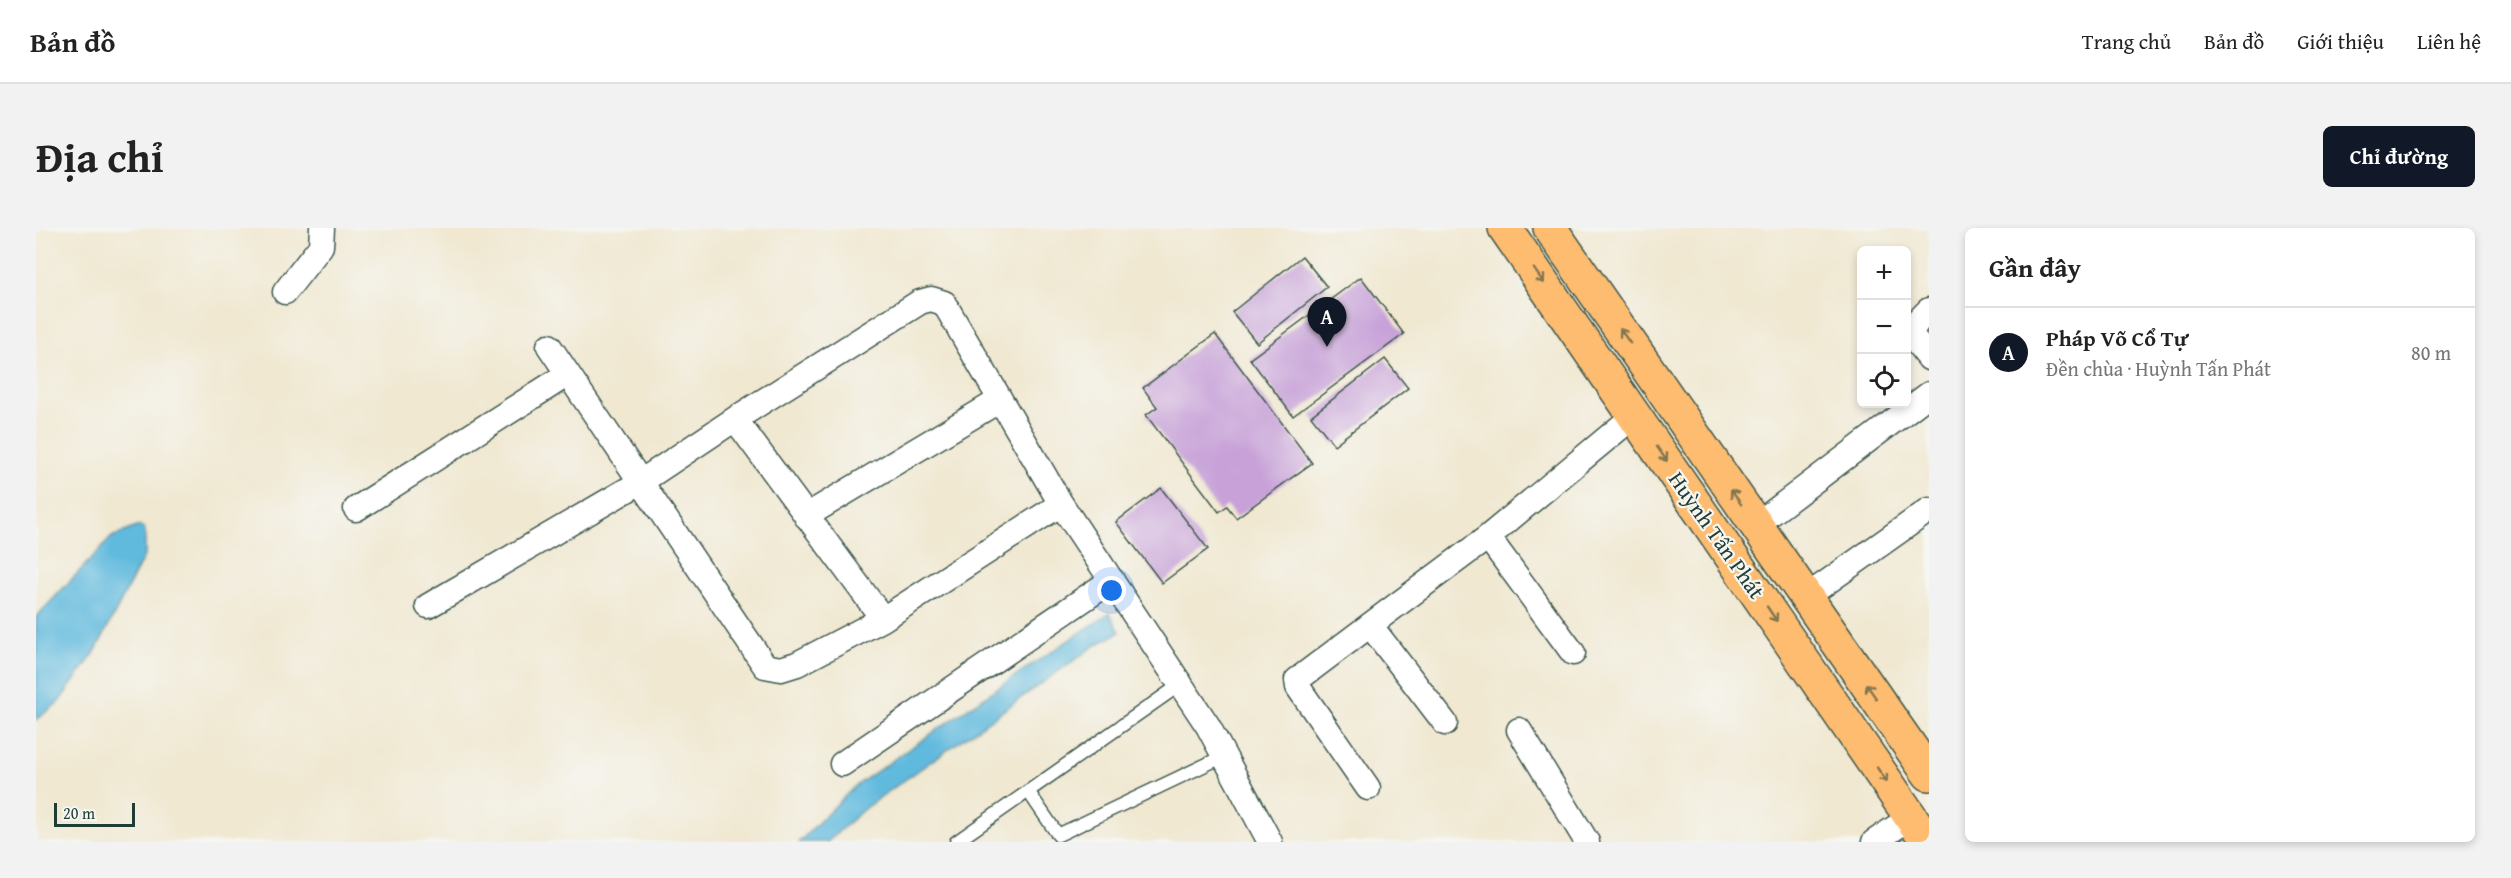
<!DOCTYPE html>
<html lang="vi">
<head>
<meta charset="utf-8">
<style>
	body { margin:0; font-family:"Gentium Book Plus",serif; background:#f2f2f2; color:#222 }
	.controls { position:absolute; right:18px; top:18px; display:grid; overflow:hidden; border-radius:9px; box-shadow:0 3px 9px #0003 }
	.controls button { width:54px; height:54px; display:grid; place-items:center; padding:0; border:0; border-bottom:2px solid #e0e0e0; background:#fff; color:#222; font:30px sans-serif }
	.scale { position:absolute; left:18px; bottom:15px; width:81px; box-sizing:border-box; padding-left:6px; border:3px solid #1f3d34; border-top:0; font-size:16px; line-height:21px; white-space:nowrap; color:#1f3d34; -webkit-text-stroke:4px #f6f6f2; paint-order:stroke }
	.you { position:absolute; left:1076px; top:363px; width:21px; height:21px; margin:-15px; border:4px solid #fff; border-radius:50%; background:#1a73e8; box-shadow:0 0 0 9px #1a73e833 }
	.badge { display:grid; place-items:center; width:39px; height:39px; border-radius:50%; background:#111827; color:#fff; font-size:20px; font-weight:700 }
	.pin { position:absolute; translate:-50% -50px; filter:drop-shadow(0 2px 3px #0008) }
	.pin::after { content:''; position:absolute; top:32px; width:21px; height:18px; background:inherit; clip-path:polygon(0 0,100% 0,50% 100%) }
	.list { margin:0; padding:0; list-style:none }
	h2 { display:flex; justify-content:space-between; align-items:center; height:78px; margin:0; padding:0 24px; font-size:26px }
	h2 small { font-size:20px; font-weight:400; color:#767676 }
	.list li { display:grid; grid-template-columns:39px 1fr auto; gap:18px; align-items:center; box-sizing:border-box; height:90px; padding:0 24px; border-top:2px solid #e0e0e0 }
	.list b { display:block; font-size:22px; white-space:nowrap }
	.list p { margin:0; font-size:20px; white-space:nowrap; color:#767676 }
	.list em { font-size:20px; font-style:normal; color:#767676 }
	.icon { flex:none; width:33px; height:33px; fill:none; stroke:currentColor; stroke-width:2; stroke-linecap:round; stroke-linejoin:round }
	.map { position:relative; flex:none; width:1893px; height:614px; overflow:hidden; border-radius:9px }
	header { display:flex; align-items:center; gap:36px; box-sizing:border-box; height:84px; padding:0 30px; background:#fff; border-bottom:2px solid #e0e0e0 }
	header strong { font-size:28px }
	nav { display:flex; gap:33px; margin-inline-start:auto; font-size:21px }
	.intro { display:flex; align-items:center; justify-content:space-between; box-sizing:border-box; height:144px; padding:0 36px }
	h1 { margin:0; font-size:42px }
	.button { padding:15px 27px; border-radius:9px; background:#111827; color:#fff; font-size:21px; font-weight:700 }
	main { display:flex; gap:36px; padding:0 36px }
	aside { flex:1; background:#fff; border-radius:9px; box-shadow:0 3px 9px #0003 }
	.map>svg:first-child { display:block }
</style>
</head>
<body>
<header>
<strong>Bản đồ</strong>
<nav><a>Trang chủ</a><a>Bản đồ</a><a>Giới thiệu</a><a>Liên hệ</a></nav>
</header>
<div class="intro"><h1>Địa chỉ</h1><a class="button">Chỉ đường</a></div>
<main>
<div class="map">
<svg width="1893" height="614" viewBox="0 0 1893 614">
	<rect width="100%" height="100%" fill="#f6f6f2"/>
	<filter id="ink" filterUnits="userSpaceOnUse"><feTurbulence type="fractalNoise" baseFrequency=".0167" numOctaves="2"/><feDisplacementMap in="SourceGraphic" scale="12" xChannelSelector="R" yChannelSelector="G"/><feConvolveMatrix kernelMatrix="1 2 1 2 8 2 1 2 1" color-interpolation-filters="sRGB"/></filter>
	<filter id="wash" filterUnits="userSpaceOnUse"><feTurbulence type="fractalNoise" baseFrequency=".008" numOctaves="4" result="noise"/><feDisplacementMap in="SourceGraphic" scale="24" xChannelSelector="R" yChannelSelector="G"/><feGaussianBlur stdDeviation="1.35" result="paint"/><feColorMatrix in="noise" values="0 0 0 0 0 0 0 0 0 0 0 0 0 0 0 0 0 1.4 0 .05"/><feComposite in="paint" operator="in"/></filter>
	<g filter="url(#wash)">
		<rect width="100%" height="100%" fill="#f0e8d1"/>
		<!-- water -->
		<path fill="#60bade" stroke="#407c89" stroke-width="1.5" d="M103,298L109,301V326L59,424L23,474L0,492V389L76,309Z
			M1074,385L1084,404L1060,417L829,580L791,614H763L818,559L986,443Z"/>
		<g id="blocks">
			<!-- building -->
			<path fill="#c7a1d8" d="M1266,28L1291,59L1221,115L1196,84Z
				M1325,49L1368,106L1257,188L1214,131Z
				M1179,106L1276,235L1200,290L1191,278L1183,284L1110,187L1121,179L1107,160Z
				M1349,131L1372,160L1298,217L1275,188Z
				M1125,260L1172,321L1126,355L1080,294Z"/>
		</g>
	</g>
	<g filter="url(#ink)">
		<use href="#blocks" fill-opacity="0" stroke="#3e574c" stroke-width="1.5"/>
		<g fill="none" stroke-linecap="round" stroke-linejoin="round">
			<defs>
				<path id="lane" d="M992,563L1022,607L1188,528
					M920,614L1145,456"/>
				<path id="street" d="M249,64L285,18L286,0
					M1893,82C1869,105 1874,106 1893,130
					M513,118L729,438L745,441L761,436L847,391L1025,276
					M699,191L884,74L895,71L908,75L1025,276L1172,498L1234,614
					M320,281L532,146
					M770,288L964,172
					M1720,297L1893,166
					M1452,309L1537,425
					M1770,369L1893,282
					M392,378L603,255L699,191L847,391
					M1409,495L1334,397L1452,309L1599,187
					M1483,502L1551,614
					M806,536L1076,352
					M1332,560L1262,459L1261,452L1334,397
					M1838,614L1875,589"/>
				<path id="primary" d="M1469,0L1892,614
					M1514,0L1893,546"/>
			</defs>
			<!-- lane casing -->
			<use href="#lane" stroke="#3e574c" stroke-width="15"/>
			<!-- street casing -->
			<use href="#street" stroke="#3e574c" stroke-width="27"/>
			<!-- primary casing -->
			<use href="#primary" stroke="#3e574c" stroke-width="36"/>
			<!-- lane -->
			<use href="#lane" stroke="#fff" stroke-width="12"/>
			<!-- street -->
			<use href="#street" stroke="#fff" stroke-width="24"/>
			<!-- primary -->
			<use href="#primary" stroke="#fdbc70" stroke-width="33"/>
		</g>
		<!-- one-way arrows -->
		<defs><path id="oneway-shaft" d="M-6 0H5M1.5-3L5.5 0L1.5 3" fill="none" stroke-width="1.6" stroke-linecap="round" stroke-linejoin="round" transform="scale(1.5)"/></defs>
		<g stroke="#83764f">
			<use href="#oneway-shaft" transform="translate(1503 48) rotate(55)"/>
			<use href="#oneway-shaft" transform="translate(1589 108) rotate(-125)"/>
			<use href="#oneway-shaft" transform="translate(1626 226) rotate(55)"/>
			<use href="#oneway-shaft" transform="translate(1700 269) rotate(-125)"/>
			<use href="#oneway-shaft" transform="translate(1736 386) rotate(56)"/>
			<use href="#oneway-shaft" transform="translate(1835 463) rotate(-125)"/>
			<use href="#oneway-shaft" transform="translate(1846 547) rotate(56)"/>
		</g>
	</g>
	<g text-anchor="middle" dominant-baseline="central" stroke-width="4.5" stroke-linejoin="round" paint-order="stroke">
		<!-- street labels -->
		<g font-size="22" fill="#1f3d34" stroke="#f6f6f2">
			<text transform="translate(1681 307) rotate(55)">Huỳnh Tấn Phát</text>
		</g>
	</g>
</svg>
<div class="controls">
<button>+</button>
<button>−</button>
<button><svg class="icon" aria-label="locate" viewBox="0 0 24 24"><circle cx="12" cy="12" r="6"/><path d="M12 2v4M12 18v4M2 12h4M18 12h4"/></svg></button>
</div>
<div class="scale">20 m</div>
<div class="you"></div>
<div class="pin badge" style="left:1291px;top:119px">A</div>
</div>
<aside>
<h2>Gần đây<small></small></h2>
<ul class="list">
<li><span class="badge">A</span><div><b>Pháp Võ Cổ Tự</b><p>Đền chùa · Huỳnh Tấn Phát</p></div><em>80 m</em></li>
</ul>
</aside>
</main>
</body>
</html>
